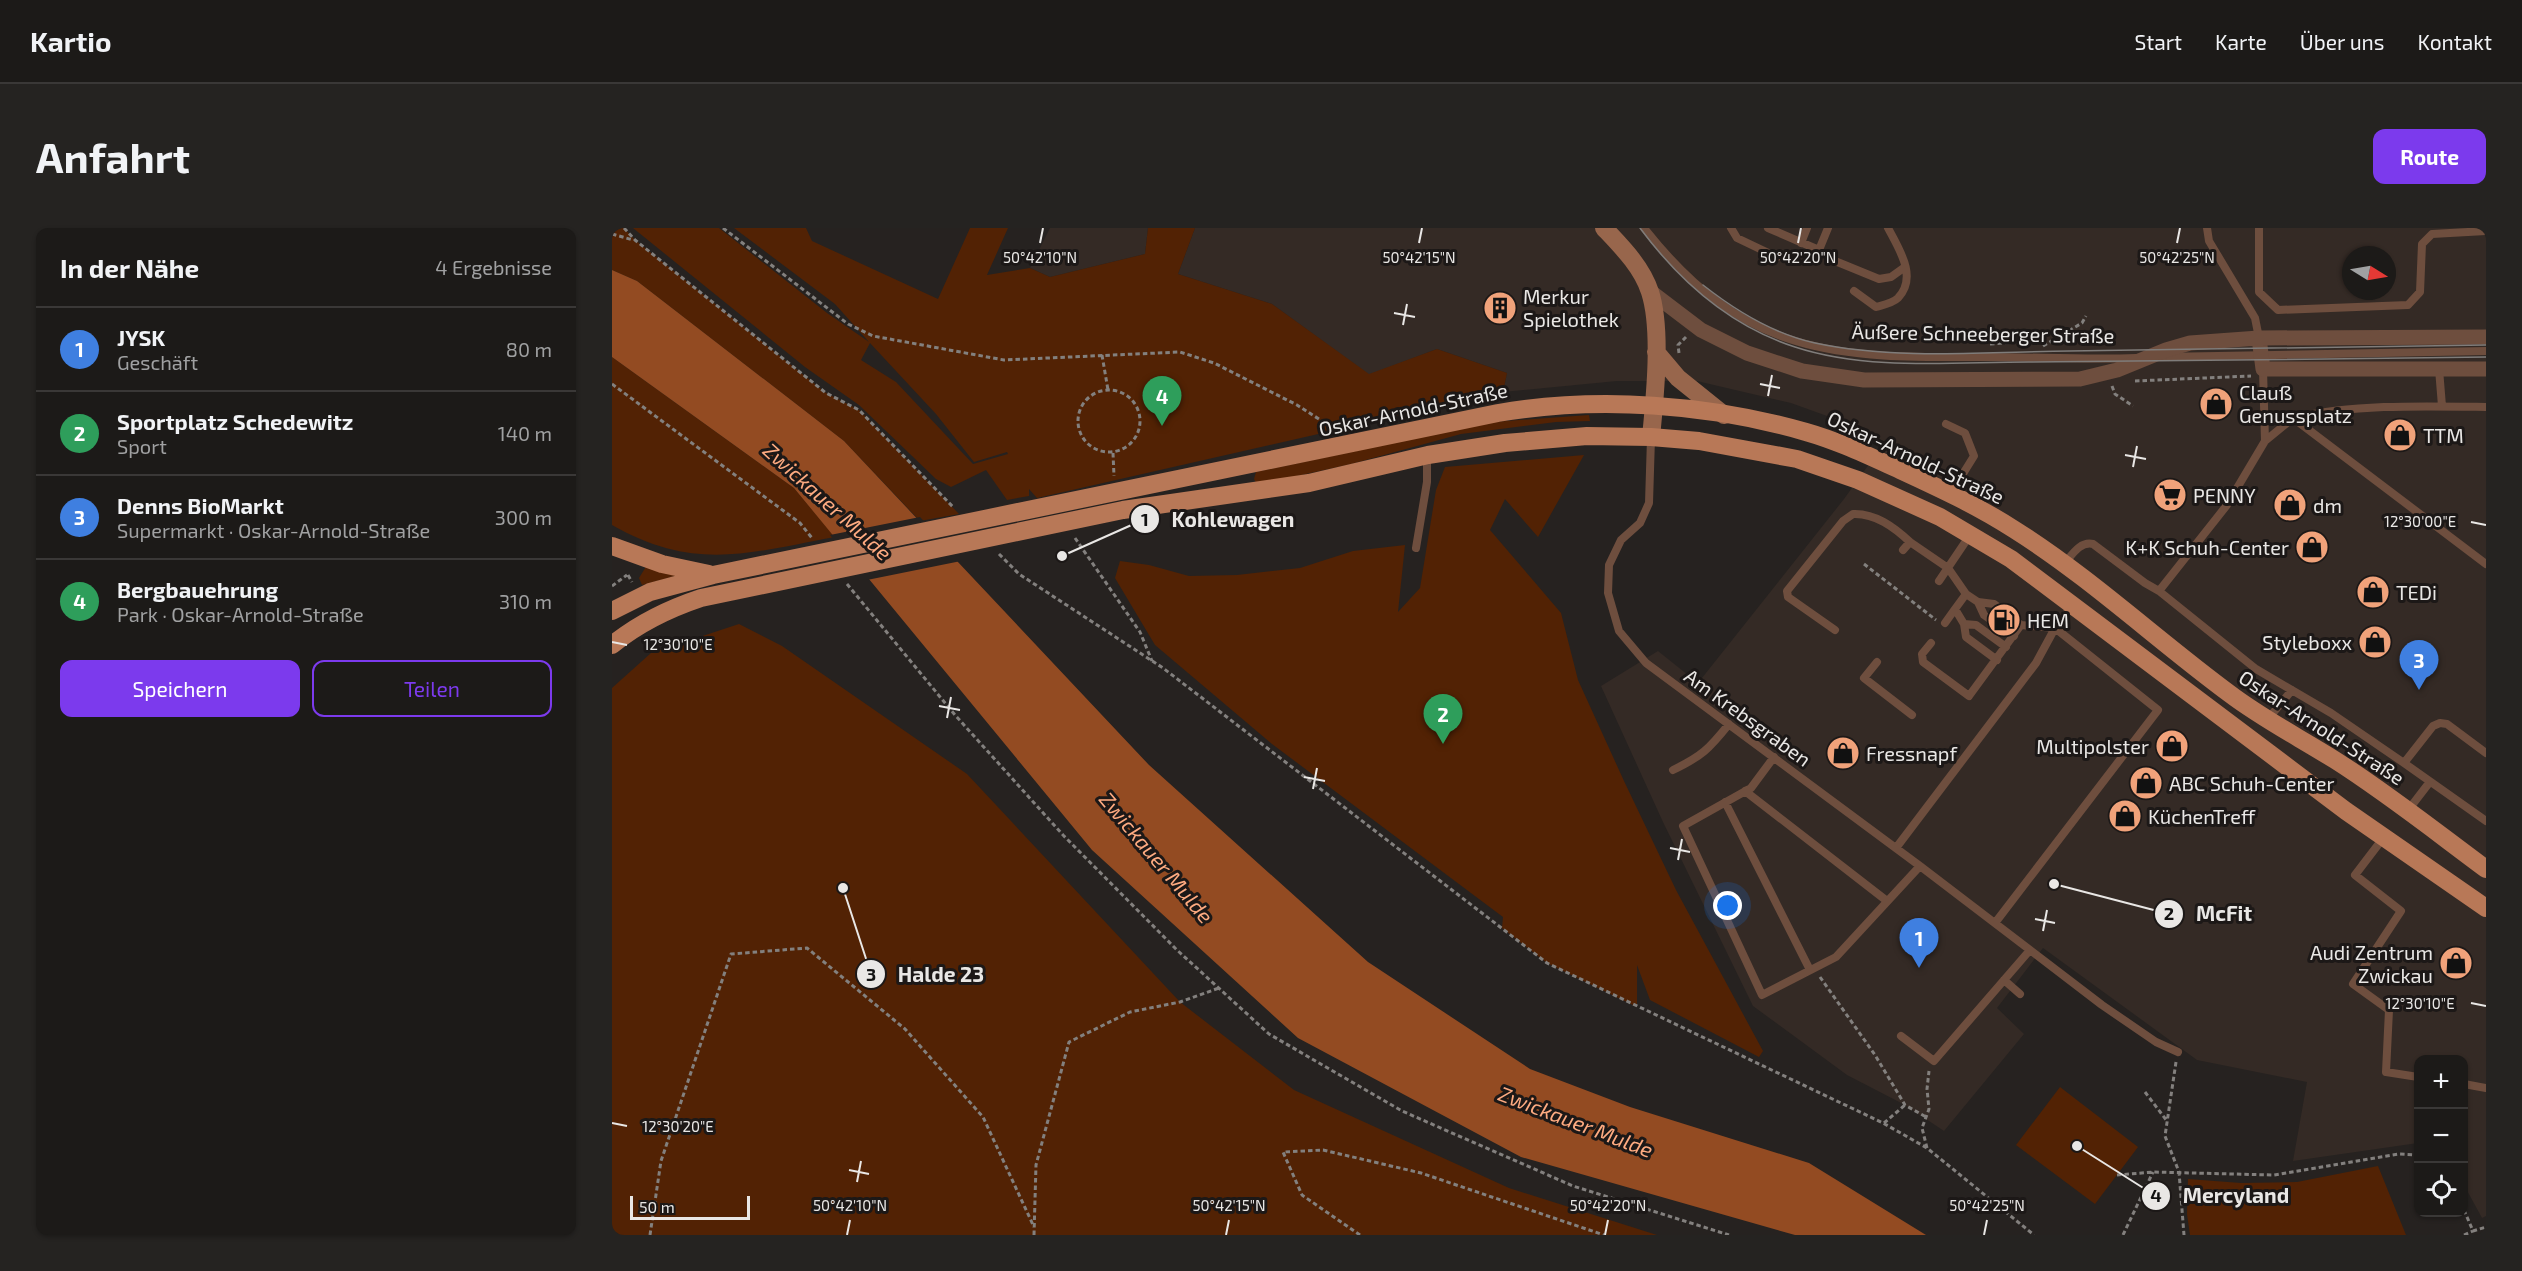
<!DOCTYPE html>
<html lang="de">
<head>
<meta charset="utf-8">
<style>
	body { margin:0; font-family:"Exo 2",sans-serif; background:#252321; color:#f1f3f6 }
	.controls { position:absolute; right:18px; bottom:18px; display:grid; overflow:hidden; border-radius:12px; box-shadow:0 2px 4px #0004 }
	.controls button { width:54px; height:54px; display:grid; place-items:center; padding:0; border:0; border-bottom:2px solid #3a3837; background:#1c1a18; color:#f1f3f6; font:30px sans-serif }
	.compass { position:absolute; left:1730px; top:18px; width:54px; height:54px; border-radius:50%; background:#1c1a18; box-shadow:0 2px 4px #0004; rotate:101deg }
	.scale { position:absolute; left:18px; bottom:15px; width:120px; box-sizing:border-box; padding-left:6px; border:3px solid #e9e7e5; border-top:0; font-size:16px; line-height:21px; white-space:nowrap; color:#e9e7e5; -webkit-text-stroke:4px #1c1817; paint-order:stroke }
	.you { position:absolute; left:1116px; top:678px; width:21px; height:21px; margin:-15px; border:4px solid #fff; border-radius:50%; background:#1a73e8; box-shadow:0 0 0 9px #1a73e833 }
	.badge { display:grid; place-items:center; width:39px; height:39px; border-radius:50%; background:#7c3aed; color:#fff; font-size:20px; font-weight:700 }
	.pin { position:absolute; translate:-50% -50px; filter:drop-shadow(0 2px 3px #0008) }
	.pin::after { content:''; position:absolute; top:32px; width:21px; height:18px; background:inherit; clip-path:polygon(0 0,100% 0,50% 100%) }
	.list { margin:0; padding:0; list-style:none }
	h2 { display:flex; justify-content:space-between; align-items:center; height:78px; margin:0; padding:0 24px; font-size:26px }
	h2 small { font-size:20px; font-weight:400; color:#a0a1a2 }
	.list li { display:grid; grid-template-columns:39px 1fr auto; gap:18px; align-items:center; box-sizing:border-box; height:84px; padding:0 24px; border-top:2px solid #3a3837 }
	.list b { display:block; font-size:22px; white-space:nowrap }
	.list p { margin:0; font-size:20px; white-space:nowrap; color:#a0a1a2 }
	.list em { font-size:20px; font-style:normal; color:#a0a1a2 }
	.actions { display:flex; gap:12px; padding:18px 24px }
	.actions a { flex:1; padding:14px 0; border:2px solid #7c3aed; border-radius:12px; text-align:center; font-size:21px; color:#7c3aed }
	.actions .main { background:#7c3aed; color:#fff }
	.icon { flex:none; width:33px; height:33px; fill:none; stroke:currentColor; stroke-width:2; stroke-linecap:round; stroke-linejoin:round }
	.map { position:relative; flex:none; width:1874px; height:1007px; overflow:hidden; border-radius:12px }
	header { display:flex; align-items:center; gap:36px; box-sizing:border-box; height:84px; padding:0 30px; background:#1c1a18; border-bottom:2px solid #3a3837 }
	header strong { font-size:28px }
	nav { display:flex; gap:33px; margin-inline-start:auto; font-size:21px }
	.intro { display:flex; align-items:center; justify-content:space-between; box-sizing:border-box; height:144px; padding:0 36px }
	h1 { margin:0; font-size:42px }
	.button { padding:15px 27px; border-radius:12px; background:#7c3aed; color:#fff; font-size:21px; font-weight:700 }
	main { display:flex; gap:36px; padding:0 36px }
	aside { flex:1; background:#1c1a18; border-radius:12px; box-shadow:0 2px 4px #0004 }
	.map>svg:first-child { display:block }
</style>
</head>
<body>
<header>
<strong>Kartio</strong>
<nav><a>Start</a><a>Karte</a><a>Über uns</a><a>Kontakt</a></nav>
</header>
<div class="intro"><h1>Anfahrt</h1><a class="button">Route</a></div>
<main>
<aside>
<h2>In der Nähe<small>4 Ergebnisse</small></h2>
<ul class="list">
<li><span class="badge" style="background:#3f7fe0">1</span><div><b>JYSK</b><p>Geschäft</p></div><em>80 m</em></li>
<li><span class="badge" style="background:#2e9e5b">2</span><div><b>Sportplatz Schedewitz</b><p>Sport</p></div><em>140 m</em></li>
<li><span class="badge" style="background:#3f7fe0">3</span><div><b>Denns BioMarkt</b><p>Supermarkt · Oskar-Arnold-Straße</p></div><em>300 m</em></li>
<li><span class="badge" style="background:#2e9e5b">4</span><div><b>Bergbauehrung</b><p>Park · Oskar-Arnold-Straße</p></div><em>310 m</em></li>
</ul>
<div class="actions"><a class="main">Speichern</a><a>Teilen</a></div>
</aside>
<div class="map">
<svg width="1874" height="1007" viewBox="0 0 1874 1007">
	<rect width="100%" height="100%" fill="#262220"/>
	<!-- built -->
	<path fill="#342a25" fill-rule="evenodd" d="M438,0H536L533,26L438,49L418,40Z
		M583,0H1874V988L1870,990L1852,957V832H1806V915L1681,933L1695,854L1585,832L1431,720L1385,780L1412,806L1332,903L1293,877L1235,847L1141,778L1051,594L989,458L1046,423L1086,455L1232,271L1273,214L1240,197L1179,175L1085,153H1005L891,164L895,145L825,121L757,147L660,76L566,46ZM1739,27H1775V63H1739Z"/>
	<!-- green -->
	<path fill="#522204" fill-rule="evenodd" d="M0,0H12L23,12L214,165L247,182L347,286L308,293L232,213L25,53L0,42Z
		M21,0H107L215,85L257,114L223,76L122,0H194L200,13L326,71L358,0H396L375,47L418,40L438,49L533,26L536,0H583L566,46L660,76L757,146L825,121L895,145L891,164L425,270L417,261V268L395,272L374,242L339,259L324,251L247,177L193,139ZM258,115L324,186L362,234L395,224L396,226L361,236L284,154L249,132Z
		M0,129L182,260L223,309C136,325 83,344 0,297Z
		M977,187L978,193L944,194L849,206L739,236L676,250L644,255L642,251L644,244L881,194Z
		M972,227L926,309L893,271L878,302L949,385L966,452L1012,553L1064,662L1151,823L1147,829L1038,772L1025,737V779L935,735L890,700L891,689L660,516L543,417L503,350L508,333L537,337L577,348L625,347L688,340L741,323L793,317L786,384L808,360L824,262L833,239Z
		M35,337L64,345L63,348L30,357L27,350Z
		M127,396L170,418L355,546L568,774L682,862L897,960L1045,1007H0V460L39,425Z
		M1448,859L1526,919L1483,976L1404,917Z
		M1766,938L1794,1007H1578L1575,986L1576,951L1629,955L1685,954Z"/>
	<!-- water -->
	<path fill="#934b22" d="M0,42L25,53L232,213L537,537L756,734L918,841L1018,879L1197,935L1314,1007H1183L909,929L686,810L480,622L182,260L0,129Z"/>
	<!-- pier -->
	<path fill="#262220" d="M308,289L349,333L255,352L218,307Z"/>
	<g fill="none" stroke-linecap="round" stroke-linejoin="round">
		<!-- path -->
		<path stroke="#83807e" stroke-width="3" stroke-dasharray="4.5 3" stroke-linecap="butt" d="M12,0L23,12L214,165L247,182L342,280
			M111,0L236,96L261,108L392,132L568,124L602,135L685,177L724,202
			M0,6L21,12
			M1378,116L1404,114L1416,116
			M1431,118L1470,95L1474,88
			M1067,125L1066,117L1074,109
			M490,127L496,162
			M1523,153L1639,148
			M0,156L188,295L200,310
			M1500,158L1503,166L1521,178
			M466 193a31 31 0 1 1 62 0a31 31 0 1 1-62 0Z
			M501,225L502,248
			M463,310L528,404L540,433
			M387,326L407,346L551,440L935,735L1271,895L1315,920L1422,1007
			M1252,336L1324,392
			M16,347L20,354
			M235,356L343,487L451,607L565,722L657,806L790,883L961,958L1117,1007
			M0,358L15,347
			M1208,749L1263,827L1293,877L1314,889
			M1564,834L1553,908L1567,944L1572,1007
			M1533,864L1555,893
			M1272,895L1293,877
			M1315,920L1310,900L1317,881L1315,861L1317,843
			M1505,947L1541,944L1662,947L1787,926L1806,927
			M1852,982L1861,1003L1874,999
			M38,1007L49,933L119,726L195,720L293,801L371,889L422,999
			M422,1007L424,937L457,814L518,784L568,774L607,760
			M748,1007L690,967L671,924L711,922L809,945L992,1007
			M1511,1007L1541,944
			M1852,1007L1861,1003"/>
		<!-- service -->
		<path stroke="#6e4e3e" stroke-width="8" d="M1032,0C1134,129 1222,130 1375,129C1425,129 1475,132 1524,130
			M1119,0L1125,10L1165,29
			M1156,0L1207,22L1223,33L1267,51L1279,49L1293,39
			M1595,0L1597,13L1643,90L1647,110
			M1647,0V64L1666,82L1796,77L1808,64L1810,16L1820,6L1874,3
			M1189,15L1195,0
			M1207,22L1216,0
			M1242,63L1264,79C1271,77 1281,75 1286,70C1306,49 1287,21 1276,0
			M1548,129L1874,123
			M1651,141L1653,213
			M1827,141L1830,178
			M1681,190C1743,176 1811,178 1874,179
			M1334,196L1353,205L1362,228L1339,265
			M1039,210L1037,275L1028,295L1009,312L997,337L996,365L1007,403L1034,435L1308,638L1490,777L1544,814L1566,824
			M804,320L815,254V229
			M1291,322L1298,314L1336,340L1354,366L1366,374L1382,376L1409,397
			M1452,336C1460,327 1468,313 1481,316L1533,355L1547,363
			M1327,353L1358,307
			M1354,366L1343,381L1352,396L1364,397L1394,419
			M1366,374L1372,387L1402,408
			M1333,395L1343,381
			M1352,396L1354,409L1385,432
			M1223,402L1176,369L1175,363L1231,293L1241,286C1263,285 1282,299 1298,314
			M1319,415L1310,426L1311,434L1357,468L1409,397L1443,400L1546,482L1383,695
			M1265,434L1252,450L1300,487
			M1656,491L1680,462
			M1874,525L1835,496L1828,495L1821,498L1792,535L1874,593
			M1162,529L1139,560L1071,598L1150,767L1224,729L1308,638
			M1792,535L1719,485L1644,441L1547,363L1615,277L1653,213L1681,190L1874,336
			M1061,542C1090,528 1097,521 1117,496
			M1133,563L1275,673
			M1113,574L1198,742
			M1797,581L1817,555
			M1772,609L1743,647L1789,683L1741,756L1777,782L1774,844L1806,849
			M1284,620L1424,435L1443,400L1461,377
			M1392,752L1408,766
			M1289,808L1322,833L1418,722
			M1852,856L1874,860"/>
		<!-- minor -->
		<path stroke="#6e4e3e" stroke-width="15" d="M1039,64L1089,102L1135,125L1190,143L1252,152L1468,151L1505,142L1554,122L1578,115L1647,110L1874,109
			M1647,110L1651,141H1874"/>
		<!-- secondary -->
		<path stroke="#98664c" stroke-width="18" d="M992,0C1010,19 1030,39 1038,64C1050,101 1043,169 1039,209
			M1044,124L1066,150L1112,187"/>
		<!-- primary -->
		<path stroke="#b87857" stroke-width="18" d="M0,318L50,336L97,346
			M0,383L38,364L101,347L886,185C986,168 1097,176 1194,204C1226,213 1257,228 1288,242C1327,260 1366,278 1403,302C1479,350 1546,413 1618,466C1651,491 1688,510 1723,532C1775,565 1824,604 1874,641
			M0,417C27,395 56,381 89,370L511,282L697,255L816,227L893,215L975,208L1039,209L1087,213L1185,231L1246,252L1328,289L1399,331L1734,583L1874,680"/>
		<!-- tram -->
		<path stroke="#7f7c7a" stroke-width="1.5" d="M1028,0C1068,54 1118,98 1183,119C1256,143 1341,134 1417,134C1569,133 1722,131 1874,129
			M1091,57C1124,83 1162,106 1203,115C1282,132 1376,124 1457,123C1596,121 1735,119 1874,117"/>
	</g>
	<!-- ticks -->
	<path fill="none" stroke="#e9e7e5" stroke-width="2" d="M428,15L431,0M807,15L810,0M1186,15L1189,0M1565,15L1568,0M782,85L803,89M791,97L795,76M1148,156L1168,160M1156,168L1160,147M1513,227L1534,231M1521,239L1525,218M1859,294L1874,297M0,414L15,417M327,478L348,482M335,490L339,469M692,549L713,553M701,561L705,540M1058,620L1078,624M1066,632L1070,611M1423,691L1443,695M1431,703L1435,682M1859,775L1874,778M0,895L15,898M237,942L257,946M245,954L249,933M235,1007L238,992M614,1007L617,992M993,1007L996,992M1372,1007L1375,992"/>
	<!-- icons -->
	<defs>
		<symbol id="building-disc" viewBox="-11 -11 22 22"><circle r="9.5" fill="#f0a27a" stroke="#1c1817"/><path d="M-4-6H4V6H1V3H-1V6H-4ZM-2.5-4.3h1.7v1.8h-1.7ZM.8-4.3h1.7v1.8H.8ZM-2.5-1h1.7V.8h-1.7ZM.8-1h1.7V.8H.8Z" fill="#111"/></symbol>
		<symbol id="shop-disc" viewBox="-11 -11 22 22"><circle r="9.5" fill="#f0a27a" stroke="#1c1817"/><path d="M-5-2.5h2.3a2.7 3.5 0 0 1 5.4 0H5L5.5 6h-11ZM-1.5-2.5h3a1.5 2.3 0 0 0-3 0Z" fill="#111"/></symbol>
		<symbol id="supermarket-disc" viewBox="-11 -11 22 22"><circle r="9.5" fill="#f0a27a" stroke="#1c1817"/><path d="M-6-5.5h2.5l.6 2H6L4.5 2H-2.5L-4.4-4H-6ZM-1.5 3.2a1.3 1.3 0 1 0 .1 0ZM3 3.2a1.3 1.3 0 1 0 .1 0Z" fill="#111"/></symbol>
		<symbol id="fuel-disc" viewBox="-11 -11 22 22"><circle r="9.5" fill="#f0a27a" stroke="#1c1817"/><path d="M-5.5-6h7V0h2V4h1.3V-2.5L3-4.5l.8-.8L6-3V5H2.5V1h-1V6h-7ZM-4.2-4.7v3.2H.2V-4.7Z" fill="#111"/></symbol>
	</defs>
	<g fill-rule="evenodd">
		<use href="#building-disc" x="869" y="61" width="38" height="38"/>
		<use href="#shop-disc" x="1585" y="157" width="38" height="38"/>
		<use href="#shop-disc" x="1769" y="188" width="38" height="38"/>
		<use href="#supermarket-disc" x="1539" y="248" width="38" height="38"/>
		<use href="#shop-disc" x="1659" y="258" width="38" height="38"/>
		<use href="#shop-disc" x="1681" y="300" width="38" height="38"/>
		<use href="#shop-disc" x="1742" y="345" width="38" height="38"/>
		<use href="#fuel-disc" x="1373" y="373" width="38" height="38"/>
		<use href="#shop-disc" x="1744" y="395" width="38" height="38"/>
		<use href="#shop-disc" x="1541" y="499" width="38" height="38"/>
		<use href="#shop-disc" x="1212" y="506" width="38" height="38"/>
		<use href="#shop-disc" x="1515" y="536" width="38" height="38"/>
		<use href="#shop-disc" x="1494" y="569" width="38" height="38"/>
		<use href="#shop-disc" x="1825" y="716" width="38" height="38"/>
	</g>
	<g text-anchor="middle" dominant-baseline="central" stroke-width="6" stroke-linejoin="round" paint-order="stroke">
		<!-- poi labels -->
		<g font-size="20" fill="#e9e7e5" stroke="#1c1817" text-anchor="start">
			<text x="911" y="68">Merkur<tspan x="911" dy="23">Spielothek</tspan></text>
			<text x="1627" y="164">Clauß<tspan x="1627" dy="23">Genussplatz</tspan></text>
			<text x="1811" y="207">TTM</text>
			<text x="1581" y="267">PENNY</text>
			<text x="1701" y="277">dm</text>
			<text x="1677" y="319" text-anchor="end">K+K Schuh-Center</text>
			<text x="1784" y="364">TEDi</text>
			<text x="1415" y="392">HEM</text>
			<text x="1740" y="414" text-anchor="end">Styleboxx</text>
			<text x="1537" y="518" text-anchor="end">Multipolster</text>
			<text x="1254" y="525">Fressnapf</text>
			<text x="1557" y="555">ABC Schuh-Center</text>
			<text x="1536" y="588">KüchenTreff</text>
			<text x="1821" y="724" text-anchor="end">Audi Zentrum<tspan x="1821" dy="23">Zwickau</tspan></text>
		</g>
		<!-- street labels -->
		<g font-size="20" fill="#e9e7e5" stroke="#1c1817">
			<text transform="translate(1371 105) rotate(1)">Äußere Schneeberger Straße</text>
			<text transform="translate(801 181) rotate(-12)">Oskar-Arnold-Straße</text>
			<text transform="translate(1304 229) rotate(25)">Oskar-Arnold-Straße</text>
			<text transform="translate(1136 489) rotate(36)">Am Krebsgraben</text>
			<text transform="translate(1710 499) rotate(33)">Oskar-Arnold-Straße</text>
		</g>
		<!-- water labels -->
		<g font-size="21" font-style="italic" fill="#feab81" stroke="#1c1817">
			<text transform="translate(216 273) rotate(42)">Zwickauer Mulde</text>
			<text transform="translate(545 629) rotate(50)">Zwickauer Mulde</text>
			<text transform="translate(964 893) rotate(21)">Zwickauer Mulde</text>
		</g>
	</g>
	<g font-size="15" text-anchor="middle" fill="#e9e7e5" stroke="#1c1817" stroke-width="6" stroke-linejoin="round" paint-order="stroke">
		<text x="428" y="35">50°42'10"N</text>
		<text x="807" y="35">50°42'15"N</text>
		<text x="1186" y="35">50°42'20"N</text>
		<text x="1565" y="35">50°42'25"N</text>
		<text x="1808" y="299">12°30'00"E</text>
		<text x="66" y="422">12°30'10"E</text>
		<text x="1808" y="781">12°30'10"E</text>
		<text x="66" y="904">12°30'20"E</text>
		<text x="238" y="983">50°42'10"N</text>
		<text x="617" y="983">50°42'15"N</text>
		<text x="996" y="983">50°42'20"N</text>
		<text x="1375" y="983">50°42'25"N</text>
	</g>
	<!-- callouts -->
	<path fill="none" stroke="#e9e7e5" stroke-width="2" d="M450 328L533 291M1442 656L1557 686M231 660L259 746M1465 918L1544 968"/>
	<g fill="#e9e7e5" stroke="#1c1817" stroke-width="2">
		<circle cx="450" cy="328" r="6"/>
		<circle cx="1442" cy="656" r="6"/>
		<circle cx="231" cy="660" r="6"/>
		<circle cx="1465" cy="918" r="6"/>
		<circle cx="533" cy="291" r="15"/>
		<circle cx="1557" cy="686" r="15"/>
		<circle cx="259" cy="746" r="15"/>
		<circle cx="1544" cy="968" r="15"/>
	</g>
	<g font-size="18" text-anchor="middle" font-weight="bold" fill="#111">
		<text x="533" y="298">1</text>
		<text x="1557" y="692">2</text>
		<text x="259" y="753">3</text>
		<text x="1544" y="974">4</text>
	</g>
	<g font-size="21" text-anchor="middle" font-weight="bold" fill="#e9e7e5" stroke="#1c1817" stroke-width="6" stroke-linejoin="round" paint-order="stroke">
		<text x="621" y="299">Kohlewagen</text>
		<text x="1612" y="693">McFit</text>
		<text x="329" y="754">Halde 23</text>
		<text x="1624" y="975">Mercyland</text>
	</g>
</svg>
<div class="controls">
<button>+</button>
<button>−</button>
<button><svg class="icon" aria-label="locate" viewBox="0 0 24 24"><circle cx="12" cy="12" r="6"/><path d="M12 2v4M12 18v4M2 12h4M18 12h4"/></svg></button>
</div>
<svg class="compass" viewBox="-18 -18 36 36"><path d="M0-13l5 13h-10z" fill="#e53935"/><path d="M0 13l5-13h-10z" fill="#a0a1a2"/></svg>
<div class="scale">50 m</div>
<div class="you"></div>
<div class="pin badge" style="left:1307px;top:740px;background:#3f7fe0">1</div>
<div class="pin badge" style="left:831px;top:516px;background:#2e9e5b">2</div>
<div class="pin badge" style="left:1807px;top:462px;background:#3f7fe0">3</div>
<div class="pin badge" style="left:550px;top:198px;background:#2e9e5b">4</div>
</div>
</main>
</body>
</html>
